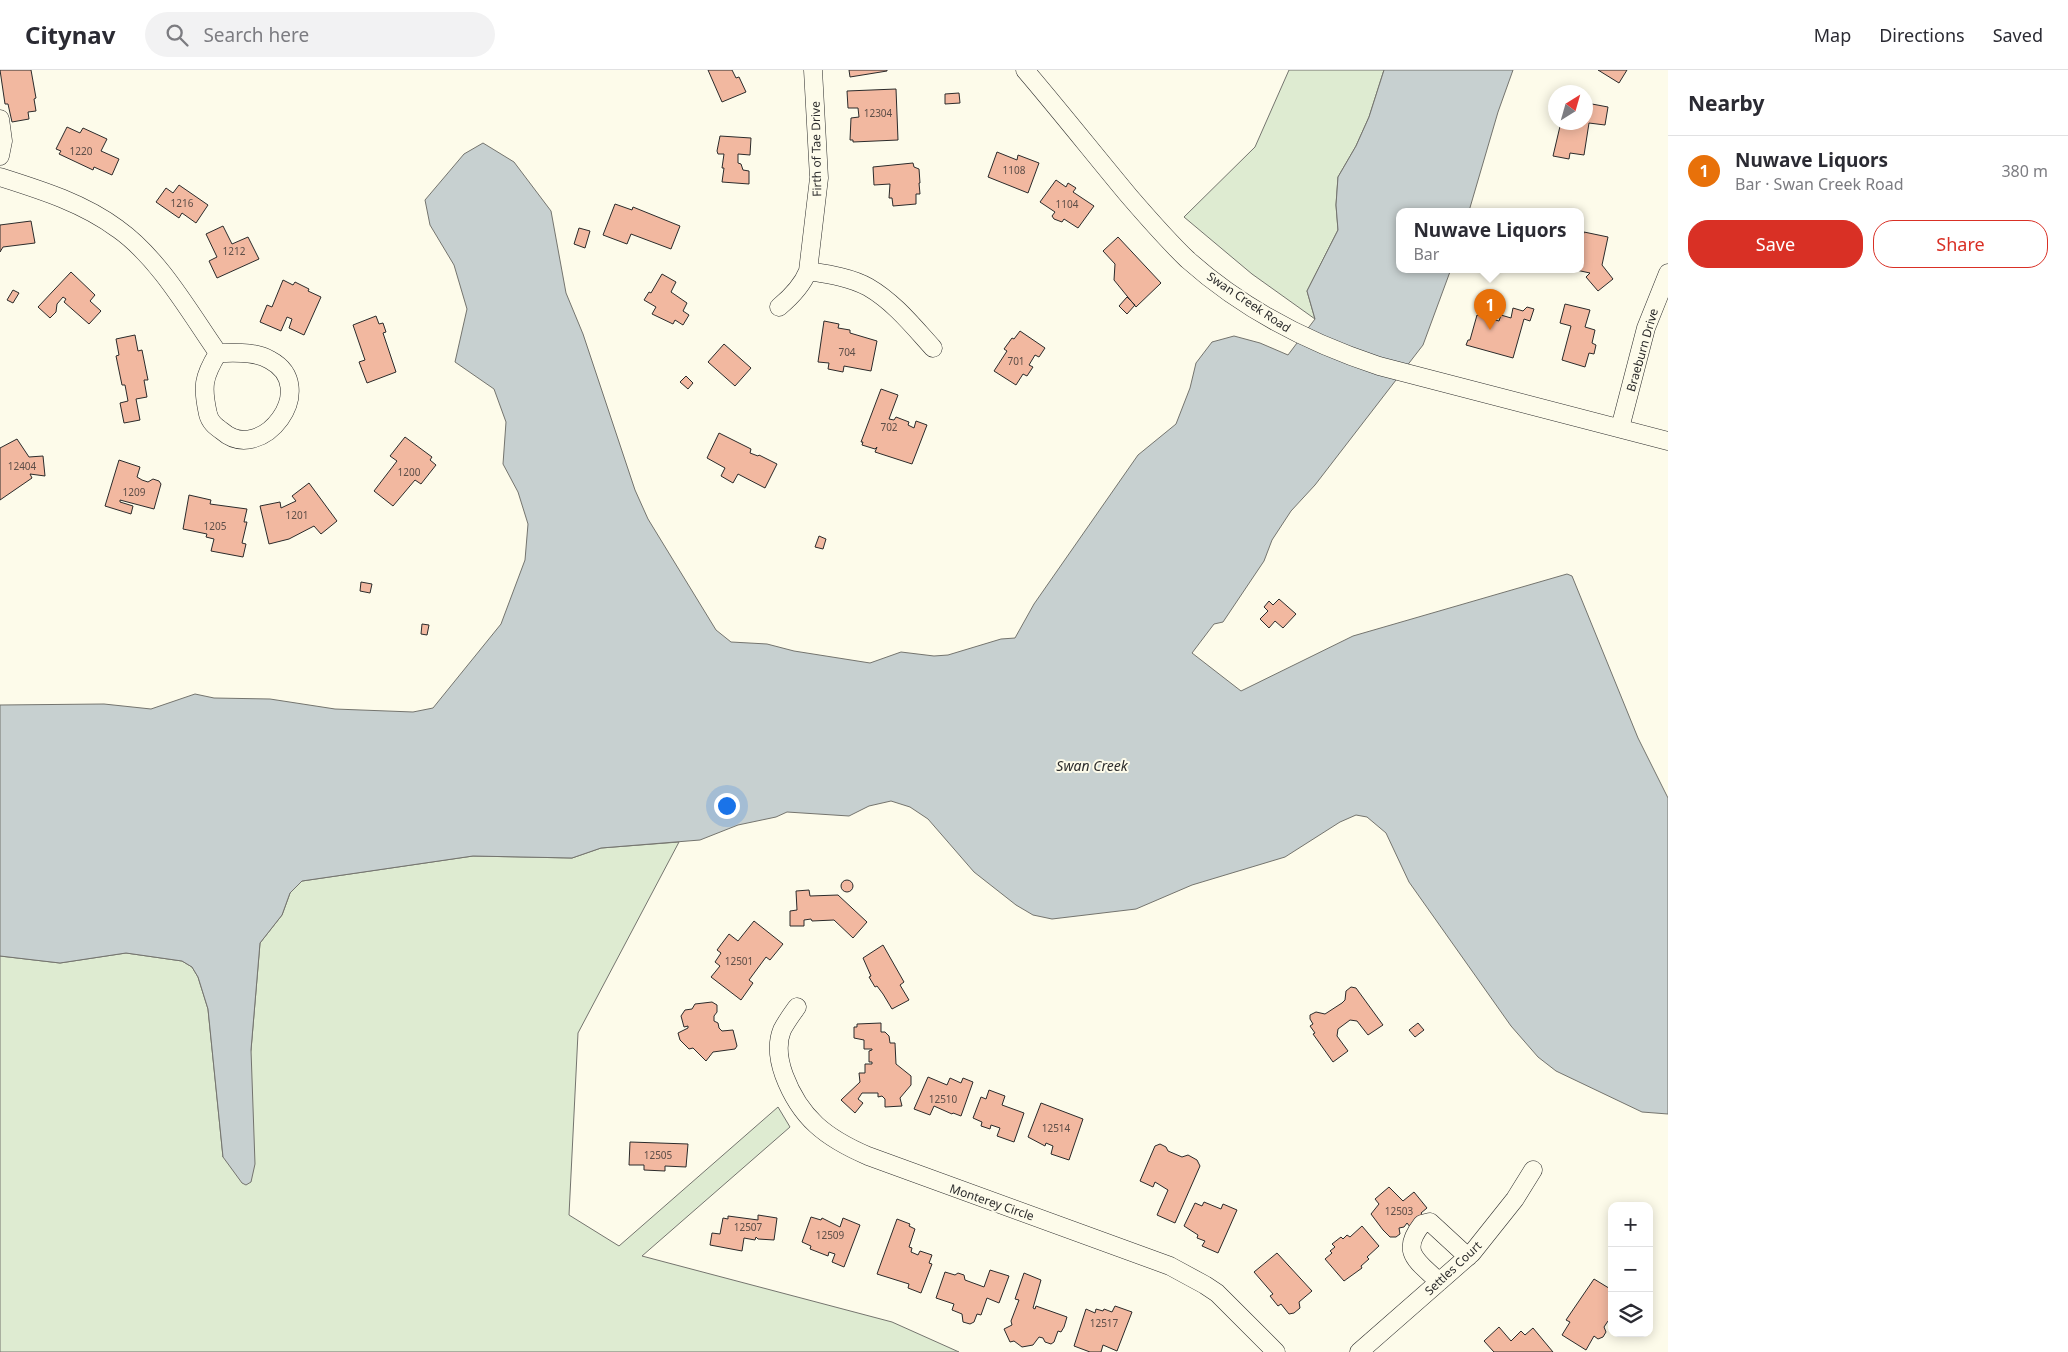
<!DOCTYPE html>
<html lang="en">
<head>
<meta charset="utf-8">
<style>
	body { margin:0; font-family:"Noto Sans",sans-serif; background:#f2f2f3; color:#2b2b33 }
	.controls { position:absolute; right:15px; bottom:15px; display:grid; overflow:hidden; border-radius:10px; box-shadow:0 2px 12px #0003 }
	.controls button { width:45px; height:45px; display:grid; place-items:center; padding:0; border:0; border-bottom:1px solid #e1e1e2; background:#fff; color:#2b2b33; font:25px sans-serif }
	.compass { position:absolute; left:1548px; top:15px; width:45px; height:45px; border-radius:50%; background:#fff; box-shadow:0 2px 12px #0003; rotate:37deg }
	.you { position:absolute; left:726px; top:735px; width:18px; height:18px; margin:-12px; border:4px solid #fff; border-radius:50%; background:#1a73e8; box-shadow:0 0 0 8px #1a73e833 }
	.badge { display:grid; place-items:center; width:32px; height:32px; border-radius:50%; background:#d93025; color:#fff; font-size:16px; font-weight:700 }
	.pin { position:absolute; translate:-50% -41px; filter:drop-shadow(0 1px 2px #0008) }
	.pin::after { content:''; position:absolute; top:26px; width:18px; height:15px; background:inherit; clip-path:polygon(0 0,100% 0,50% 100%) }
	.popup { position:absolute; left:1396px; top:138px; width:188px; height:65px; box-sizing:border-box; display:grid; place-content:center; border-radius:10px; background:#fff; filter:drop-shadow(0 1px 4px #0005); font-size:16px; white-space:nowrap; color:#7c7c81 }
	.popup b { font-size:19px; color:#2b2b33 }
	.popup::after { content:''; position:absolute; left:50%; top:100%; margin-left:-10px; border:10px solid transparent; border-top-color:#fff }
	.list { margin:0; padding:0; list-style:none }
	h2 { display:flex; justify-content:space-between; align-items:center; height:65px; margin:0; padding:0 20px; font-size:21px }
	h2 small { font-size:16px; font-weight:400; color:#7c7c81 }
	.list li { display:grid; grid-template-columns:32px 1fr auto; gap:15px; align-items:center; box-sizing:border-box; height:70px; padding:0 20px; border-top:1px solid #e1e1e2 }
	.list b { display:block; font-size:19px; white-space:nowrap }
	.list p { margin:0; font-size:16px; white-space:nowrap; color:#7c7c81 }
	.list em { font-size:16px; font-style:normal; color:#7c7c81 }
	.actions { display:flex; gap:10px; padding:15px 20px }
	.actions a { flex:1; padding:11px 0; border:1px solid #d93025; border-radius:20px; text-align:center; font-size:18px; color:#d93025 }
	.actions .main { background:#d93025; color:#fff }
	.icon { flex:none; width:28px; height:28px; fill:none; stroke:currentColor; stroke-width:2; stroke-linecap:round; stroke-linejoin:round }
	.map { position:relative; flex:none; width:1668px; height:1282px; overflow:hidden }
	header { display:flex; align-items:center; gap:30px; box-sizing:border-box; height:70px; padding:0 25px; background:#fff; border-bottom:1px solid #e1e1e2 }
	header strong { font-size:24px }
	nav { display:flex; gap:28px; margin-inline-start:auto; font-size:18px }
	.search { width:350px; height:45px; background:#f2f2f3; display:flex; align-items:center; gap:12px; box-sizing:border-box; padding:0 18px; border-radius:28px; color:#7c7c81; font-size:19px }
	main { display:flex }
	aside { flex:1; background:#fff }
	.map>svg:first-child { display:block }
</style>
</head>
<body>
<header>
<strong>Citynav</strong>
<div class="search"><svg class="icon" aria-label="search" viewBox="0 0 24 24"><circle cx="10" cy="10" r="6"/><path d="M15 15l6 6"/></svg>Search here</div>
<nav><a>Map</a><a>Directions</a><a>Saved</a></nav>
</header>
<main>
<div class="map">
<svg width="1668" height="1282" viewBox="0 0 1668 1282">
	<rect width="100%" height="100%" fill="#fdfbea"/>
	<!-- green -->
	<path fill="#deebd1" stroke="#74746e" d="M1289,0H1384L1369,47L1356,76L1338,107L1336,135L1338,160L1307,221L1315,249L1252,204L1184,147L1255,77Z
		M679,772L578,963L569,1145L619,1176L778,1037L790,1057L642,1186L892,1252L959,1282H0V886L60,893L126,883L182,891L192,897L198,907L208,939L223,1087L251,980L260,873L282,845L290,823L302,811L473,786L572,788L601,778Z"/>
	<!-- water -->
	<path fill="#c7d0d0" stroke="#74746e" d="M1384,0H1513L1498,42L1469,141H1400V199H1451L1423,275L1315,415L1291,441L1272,470L1264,491L1223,552L1214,554L1192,583L1241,621L1353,566L1567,504L1572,506L1638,668L1668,728V1044L1642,1042L1556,1001L1538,987L1511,956L1409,812L1386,763L1367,747L1356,745L1340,752L1285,787L1192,815L1136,839L1052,849L1033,845L1016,835L974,802L928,749L910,737L891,731L869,736L849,746L787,742L776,747L738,755L700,770L601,778L572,788L473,786L302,811L290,823L282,845L260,873L251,980L255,1094L251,1112L246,1115L242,1113L223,1087L208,939L198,907L192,897L182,891L126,883L60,893L0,886V635L104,634L151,639L195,624L214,628L270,629L335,639L413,642L433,638L501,554L525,490L528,454L518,422L503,394L506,352L494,319L455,292L467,239L454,195L430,155L425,130L464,84L483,73L514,92L551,141L566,223L583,264L635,420L648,449L716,560L731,572L767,574L794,581L870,593L901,582L934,586L948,585L1001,569L1015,568L1034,534L1138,385L1176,354L1190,318L1196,293L1212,272L1234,266L1260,273L1288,285L1315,249L1307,221L1338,160L1336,135L1338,107L1356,76L1369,47Z"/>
	<!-- building -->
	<path fill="#f2b8a0" stroke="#2b2b2b" d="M0,0H31L36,28L34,29L36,41L28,42L29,49L12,52L8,34H5Z
		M708,0H732L736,8L739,7L746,22L722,32Z
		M849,0H887V1L850,7Z
		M1598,0H1627L1619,13Z
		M896,19L898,70L853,72V70H850L851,48L859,47L858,38H848L847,21Z
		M959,23L960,33L945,34V24Z
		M1592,34L1608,37L1605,55L1589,53L1584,85L1570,83L1569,89L1553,86L1561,52H1586V37L1591,38Z
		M67,57L80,63L83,58L107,69L101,81L119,89L112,105L94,97L93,100L59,84L61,81L56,79Z
		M720,66L751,68L750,85L738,84V93L741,94L743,100L749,101V114L722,112L724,98H722L724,84H718L717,81Z
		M997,82L1017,90L1018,85L1039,93L1028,123L988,107Z
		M913,93L914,97L919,99L920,113H919L920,124H916V134L893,136L892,128H889L890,114L874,115L873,97Z
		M1056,110L1066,117L1068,113L1076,118L1073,122L1094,136L1078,158L1064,149L1062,152L1054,149L1052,146L1055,142L1040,132Z
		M179,115L208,135L196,153L182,143L179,148L156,132L166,118L173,123Z
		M615,134L632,140L633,137L680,156L671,179L631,164L627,174L603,165Z
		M31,151L35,173L3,177L0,182V155Z
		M223,156L232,174L248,167L259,189L217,208L209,191L217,187L206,164Z
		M579,158L590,161L585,178L574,174Z
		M1584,162L1608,167L1602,195L1613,209L1598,221L1586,207L1590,203L1576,200L1580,199V181Z
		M1118,167L1161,213L1136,237L1114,210L1115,194L1103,181Z
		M71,202L95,225L90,231L101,241L89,254L64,232L66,229L63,227L57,234L56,242L50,248L38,237Z
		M662,204L676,212L671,222L687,233L683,241L689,245L683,255L675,250L673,254L652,244L656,237L644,230L649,222L651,223Z
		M283,210L293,215L295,212L309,219L308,221L321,227L304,265L289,258L292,249L287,247L281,261L260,252L267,235L272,237Z
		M13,220L19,223L13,233L7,230Z
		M1127,227L1135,235L1127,244L1119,236Z
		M1565,234L1590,240L1585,257L1595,260L1592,273L1596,275L1594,284L1589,283L1585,297L1562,290L1571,256L1560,253Z
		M1527,237L1534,239L1530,251L1524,249L1513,288L1466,275L1468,270H1470L1477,245L1499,251L1501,245L1511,248L1513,238L1523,241Z
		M376,246L379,254L383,253L386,262L383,263L396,302L367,313L359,292L365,290L353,255Z
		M824,251L839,254L838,258L850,260V263L877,271L871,301L844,296L843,302L828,299L829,293L818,292Z
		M1020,261L1045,278L1039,287L1035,285L1029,295L1033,297L1027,306L1023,304L1016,315L994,301L1007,281L1004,279L1012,268L1014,269Z
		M135,265L138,281L142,280L148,310H144L147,327L136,329L140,350L124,353L120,333L128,331L125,315H122L116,286L119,285L116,269Z
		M724,274L751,298L735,316L708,292Z
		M686,306L693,313L688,319L680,312Z
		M881,319L898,325L889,349L894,350L896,347L909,352L908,355L914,358L916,351L927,355L912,394L875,382L877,377L875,379L862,375L863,372H861Z
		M719,363L751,379L750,383L758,386L759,385L777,394L765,418L738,404L733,413L721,406L725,398L707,388Z
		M405,367L432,387L430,390L436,395L421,414L415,410L393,436L374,421L397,391L390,386Z
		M17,369L29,387L43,386L45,406L30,404L32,408L0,430V378Z
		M119,390L140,397L137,407L142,410L148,412L153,409L159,411L161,414L154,439L120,430V432L133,436L131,444L105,436Z
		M309,413L337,451L321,464L314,456L289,469L269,474L260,436L280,432L281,438L296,431L292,426Z
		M189,425L211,430L210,434L247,439L244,452H247L242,473L246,474L243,487L211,481L214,469L206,467L207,464L183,459Z
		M819,466L826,469L823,479L815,477Z
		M361,512L372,514L370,523L360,521Z
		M1279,529L1296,544L1283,558L1275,551L1269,558L1260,549L1268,541L1264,537L1269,531L1273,535Z
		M422,554L429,555L427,565L421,564Z
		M841 816a6 6 0 1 1 12 0a6 6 0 1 1-12 0Z
		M809,820L810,826L838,825L867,852L853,868L834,850L812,851L811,849L804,850V856H790V841L797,840L796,821Z
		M754,851L783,874L770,890L766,887L749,910L753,913L741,930L711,907L720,896L715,892L721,883L717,880L729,864L738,871Z
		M883,875L904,912L900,915L909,930L892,939L883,924L877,916L875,917L869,907L871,906L863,888Z
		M1351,917L1356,918L1383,955L1368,965L1357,951L1350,950L1338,959L1337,966L1348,981L1333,992L1313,964L1315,963L1310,956L1313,954L1310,949V945L1316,942L1325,944L1342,933L1345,930L1346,921Z
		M712,932L717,935V942L714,946V951L718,953L719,958L722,961L733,960L737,976L735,979L713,982L706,991L693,978L689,979L680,970L678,963L688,958V956L684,957L681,946L685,940L692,939L695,934Z
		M881,953V962H885L889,966L890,973H895L896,994L911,1006V1015L900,1028L902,1036L885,1037V1029L882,1026L878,1027V1023H862L858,1029L863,1033L855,1043L841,1030L860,1012L859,1003H865V994H872V992H869V981L872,980V979H864V970L854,968V957H857V954Z
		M1418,953L1424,960L1415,967L1409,960Z
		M928,1007L947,1015L950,1008L961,1013L963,1008L973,1012L961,1046L953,1043L952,1044L934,1036L930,1045L914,1039Z
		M989,1020L1005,1026L1002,1035L1024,1043L1014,1072L997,1066L1000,1058L991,1055L990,1059L981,1056L982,1052L973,1048L981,1027L986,1029Z
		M1041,1033L1083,1049L1069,1090L1051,1084L1053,1076L1046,1073L1045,1076L1028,1067Z
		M630,1072L688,1074L686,1097L665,1096V1101L644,1100V1095H629Z
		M1160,1074L1166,1077L1168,1081L1182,1087L1188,1085L1197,1090L1200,1096L1175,1153L1157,1145L1168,1120L1155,1112L1153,1117L1140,1111L1155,1076Z
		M1389,1117L1403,1131L1414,1122L1427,1138L1421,1143L1424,1147L1411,1158L1407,1153L1404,1157L1399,1158L1400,1164L1396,1167H1390L1383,1160L1371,1144L1379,1134L1375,1129Z
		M1204,1132L1221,1139L1223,1134L1237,1140L1218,1183L1202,1176L1205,1171L1197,1168L1198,1165L1184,1156L1195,1133L1202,1136Z
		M758,1145L777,1148L774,1170L758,1169L756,1167L755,1170L744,1168L742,1181L710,1175L712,1163L720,1164L723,1148L728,1149V1146L758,1150Z
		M811,1147L821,1150L822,1148L840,1157L843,1148L860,1155L844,1197L832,1192L835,1184L829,1182L828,1186L810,1179L811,1176L802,1172Z
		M897,1149L910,1154L909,1156L915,1159L909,1177L912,1178L911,1182L918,1185L920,1181L932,1185L929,1193L932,1194L921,1223L908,1218L909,1214L877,1204Z
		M1362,1156L1379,1176L1367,1187L1369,1189L1361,1196L1362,1198L1344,1211L1325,1189L1332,1183L1330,1181L1335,1177L1332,1174L1341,1167L1343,1169L1347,1165L1350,1167Z
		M1277,1183L1312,1221L1299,1232L1300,1238L1294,1243L1289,1244L1281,1234L1278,1236L1270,1226L1273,1224L1254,1202Z
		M990,1200L1009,1206L999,1233L987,1228L981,1245L977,1244L974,1252L970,1254L963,1252L962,1244L952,1240L954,1234L936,1228L945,1202L955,1205L958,1203L964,1205L965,1210L984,1217Z
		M1024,1203L1041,1210L1033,1238L1035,1239L1036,1236L1067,1247L1064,1257L1061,1262L1058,1261L1054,1272L1051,1274L1045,1272L1043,1268L1039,1267L1033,1275L1022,1277L1014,1271L1010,1272L1004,1259L1012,1255L1011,1251L1019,1230L1015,1229Z
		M1594,1209L1612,1220V1254L1608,1251L1604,1257L1606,1262L1603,1267L1598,1269L1594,1266L1586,1280L1562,1265L1570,1252L1566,1250Z
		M1115,1236L1132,1242L1117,1281L1103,1275L1101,1282H1090L1074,1276L1086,1239L1095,1243L1096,1239L1103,1241L1104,1239L1112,1242Z
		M1499,1257L1511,1271L1521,1261L1525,1265L1533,1258L1553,1282H1494L1484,1271Z"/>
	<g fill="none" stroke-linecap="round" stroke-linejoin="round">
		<defs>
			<path id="minor" d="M1025,0C1060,41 1094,84 1129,126C1148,148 1167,170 1188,190C1244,240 1309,273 1379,296L1668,371
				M0,49L3,71L0,86
				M0,107C41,120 83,133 118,159C159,188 190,243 218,283
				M808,201C827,204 850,207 868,217C894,232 913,256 933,278
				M779,237C791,227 802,216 808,201L819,108L813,0
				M218,283C235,283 255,281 270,290C321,317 262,396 222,361C215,356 210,352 208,344C202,317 203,307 218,283Z
				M1620,358L1646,258L1668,203
				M797,937C792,944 786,952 782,960C776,975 779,991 784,1005C800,1048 826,1068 868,1086L1170,1196L1205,1215L1217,1223L1276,1282
				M1439,1212C1418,1191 1399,1183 1422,1154L1430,1152L1468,1187
				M1359,1282L1472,1183L1515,1129L1533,1100"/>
		</defs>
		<!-- minor casing -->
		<use href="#minor" stroke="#2b2b2b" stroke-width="19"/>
		<!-- minor -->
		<use href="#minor" stroke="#fdfbea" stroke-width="18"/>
	</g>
	<g text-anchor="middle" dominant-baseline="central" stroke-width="4" stroke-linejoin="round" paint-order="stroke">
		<!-- number labels -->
		<g font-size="10" fill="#5d4e48">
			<text x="878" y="43">12304</text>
			<text x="81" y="81">1220</text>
			<text x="1014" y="100">1108</text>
			<text x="182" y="133">1216</text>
			<text x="1067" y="134">1104</text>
			<text x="234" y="181">1212</text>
			<text x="847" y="282">704</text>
			<text x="1016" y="291">701</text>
			<text x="889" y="357">702</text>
			<text x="22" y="396">12404</text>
			<text x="409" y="402">1200</text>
			<text x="134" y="422">1209</text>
			<text x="297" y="445">1201</text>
			<text x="215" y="456">1205</text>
			<text x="739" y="891">12501</text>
			<text x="943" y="1029">12510</text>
			<text x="1056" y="1058">12514</text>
			<text x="658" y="1085">12505</text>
			<text x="1399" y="1141">12503</text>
			<text x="748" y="1157">12507</text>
			<text x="830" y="1165">12509</text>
			<text x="1104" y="1253">12517</text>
		</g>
		<!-- street labels -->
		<g font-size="12" fill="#2b2b2b" stroke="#fdfbea">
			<text transform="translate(816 79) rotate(-91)">Firth of Tae Drive</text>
			<text transform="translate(1249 232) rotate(34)">Swan Creek Road</text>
			<text transform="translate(1642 280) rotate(-74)">Braeburn Drive</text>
			<text transform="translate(992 1132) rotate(19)">Monterey Circle</text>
			<text transform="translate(1453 1198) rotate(-43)">Settles Court</text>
		</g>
		<!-- water labels -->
		<g font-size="14" font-style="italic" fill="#2b2b2b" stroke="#fdfbea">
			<text x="1092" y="695">Swan Creek</text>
		</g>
	</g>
</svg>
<div class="controls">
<button>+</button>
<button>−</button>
<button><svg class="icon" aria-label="layers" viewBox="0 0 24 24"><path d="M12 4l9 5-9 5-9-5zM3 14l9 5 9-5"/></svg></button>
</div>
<svg class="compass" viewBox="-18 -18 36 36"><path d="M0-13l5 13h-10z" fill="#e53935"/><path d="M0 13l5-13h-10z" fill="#7c7c81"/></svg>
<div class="you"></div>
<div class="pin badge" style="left:1490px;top:260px;background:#e8710a">1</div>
<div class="popup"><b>Nuwave Liquors</b>Bar</div>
</div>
<aside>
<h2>Nearby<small></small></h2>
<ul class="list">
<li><span class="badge" style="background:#e8710a">1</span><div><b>Nuwave Liquors</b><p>Bar · Swan Creek Road</p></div><em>380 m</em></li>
</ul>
<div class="actions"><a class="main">Save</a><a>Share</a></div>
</aside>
</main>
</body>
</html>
